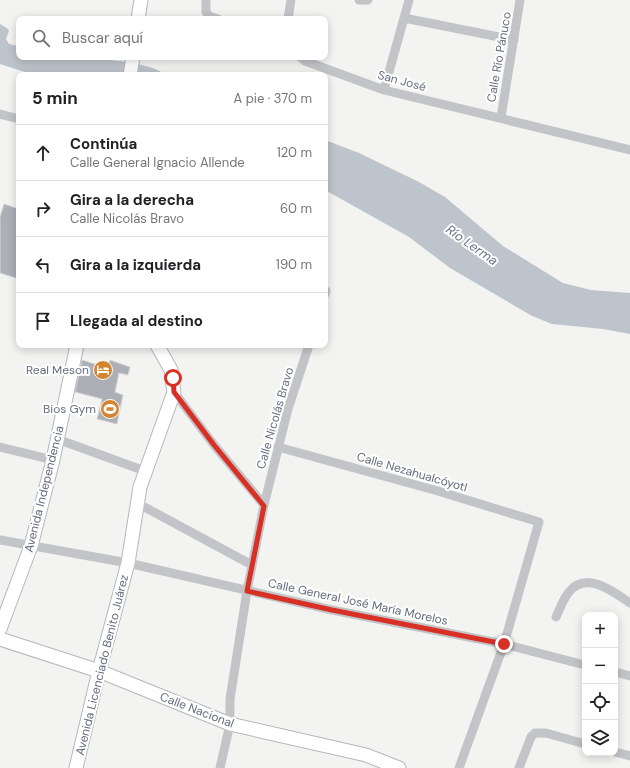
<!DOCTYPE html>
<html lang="es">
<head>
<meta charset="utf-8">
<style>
	body { margin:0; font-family:"DM Sans",sans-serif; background:#f6f6f6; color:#202124 }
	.controls { position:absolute; right:12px; bottom:12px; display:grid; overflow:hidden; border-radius:8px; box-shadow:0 2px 10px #0003 }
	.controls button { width:36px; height:36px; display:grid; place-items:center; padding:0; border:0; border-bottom:1px solid #e0e0e0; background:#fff; color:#202124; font:20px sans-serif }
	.stop { position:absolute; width:12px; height:12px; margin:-9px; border:3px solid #d93025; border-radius:50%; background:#fff }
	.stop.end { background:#d93025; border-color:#fff; box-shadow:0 1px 4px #0008 }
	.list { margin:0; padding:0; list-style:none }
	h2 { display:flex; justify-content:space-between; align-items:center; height:52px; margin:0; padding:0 16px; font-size:17px }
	h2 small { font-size:13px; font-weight:400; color:#757577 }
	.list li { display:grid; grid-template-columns:26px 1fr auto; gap:12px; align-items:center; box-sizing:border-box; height:56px; padding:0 16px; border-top:1px solid #e0e0e0 }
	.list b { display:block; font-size:15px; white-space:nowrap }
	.list p { margin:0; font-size:13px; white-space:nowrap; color:#757577 }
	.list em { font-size:13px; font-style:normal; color:#757577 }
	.icon { flex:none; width:22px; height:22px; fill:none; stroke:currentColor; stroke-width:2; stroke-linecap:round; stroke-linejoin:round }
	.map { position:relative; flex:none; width:630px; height:768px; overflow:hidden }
	.search { position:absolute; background:#fff; box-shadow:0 2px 10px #0003; left:16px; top:16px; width:312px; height:44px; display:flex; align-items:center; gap:10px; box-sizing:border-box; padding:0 14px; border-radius:8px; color:#757577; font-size:15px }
	.panel { position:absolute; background:#fff; box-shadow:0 2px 10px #0003; left:16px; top:72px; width:312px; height:276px; border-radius:8px }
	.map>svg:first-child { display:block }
</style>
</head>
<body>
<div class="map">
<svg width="630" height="768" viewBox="0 0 630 768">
	<rect width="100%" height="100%" fill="#f3f4f1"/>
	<!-- water -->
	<path fill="#bec4cb" d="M0,24L7,28L9,31L6,39L9,44L19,46V57C48,57 146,56 165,75H34L0,64Z
		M325,140L359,153L419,182L445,197L503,246L563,283L591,290L630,293V334L603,329L552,324L532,316L450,268L409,237L325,190Z"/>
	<!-- building -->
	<path fill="#acafb6" stroke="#d5d6d4" d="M4,204L19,209V279L0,273V217Z
		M82,360L107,368L110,360L130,367L128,375L119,373L115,392L123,395L117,424L97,419L102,399L75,392Z"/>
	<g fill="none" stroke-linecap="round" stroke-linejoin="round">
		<defs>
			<path id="secondary" d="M138,19L141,0
				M130,75L133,57
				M0,629L31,546L53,460L77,345
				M0,639L99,671L230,724L366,755L399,768
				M76,768L99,671L128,563L140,487L174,392L171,370L157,345"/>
		</defs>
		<!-- secondary casing -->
		<use href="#secondary" stroke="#b5b7bd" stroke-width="15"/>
		<!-- street -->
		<path stroke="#c3c4c8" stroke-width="9" d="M206,0V12L209,16L218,19
			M359,0H368
			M404,18L514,40
			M288,19L291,0
			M300,57L305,61L384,90L630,150
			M384,90L409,0
			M0,114L19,119
			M501,117L520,0
			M325,294L326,291
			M174,392L214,445L264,505
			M57,439L145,471
			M0,447L53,460
			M278,447L438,491L539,522L504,644L459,768
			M137,503L252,565
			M0,540L128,563L332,610L504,644L585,665
			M556,617C560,609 563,599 569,592C586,570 614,592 630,603
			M615,672L630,676
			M615,752L630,756
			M220,768L230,724V699L247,591L264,505L288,409L309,345
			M519,768L531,737L535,733H546L585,744"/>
		<!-- secondary -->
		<use href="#secondary" stroke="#fff" stroke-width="13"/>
	</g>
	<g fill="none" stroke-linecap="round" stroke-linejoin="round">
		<!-- route -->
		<path stroke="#d93025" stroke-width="5" d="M173,378L174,392L214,445L264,506L247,591L332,610L504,644"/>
	</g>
	<!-- icons -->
	<defs>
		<symbol id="hotel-disc" viewBox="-11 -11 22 22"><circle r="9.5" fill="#d38632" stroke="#fff"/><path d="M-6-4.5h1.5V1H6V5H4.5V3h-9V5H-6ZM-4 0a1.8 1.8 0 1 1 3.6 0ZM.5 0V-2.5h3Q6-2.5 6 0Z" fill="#fff"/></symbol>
		<symbol id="stadium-disc" viewBox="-11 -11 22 22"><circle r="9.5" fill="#d38632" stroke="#fff"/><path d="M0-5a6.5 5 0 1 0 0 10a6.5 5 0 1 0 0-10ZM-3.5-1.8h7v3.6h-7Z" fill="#fff"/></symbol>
	</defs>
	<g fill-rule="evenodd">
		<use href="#hotel-disc" x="92" y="359" width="22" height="22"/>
		<use href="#stadium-disc" x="99" y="398" width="22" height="22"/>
	</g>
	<g text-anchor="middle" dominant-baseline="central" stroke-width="4" stroke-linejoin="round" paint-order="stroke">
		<!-- street labels -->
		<g font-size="12" fill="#666d7f" stroke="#fff">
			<text transform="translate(499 57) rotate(-80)">Calle Río Pánuco</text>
			<text transform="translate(402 81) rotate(15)">San José</text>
			<text transform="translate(275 418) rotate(-74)">Calle Nicolás Bravo</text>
			<text transform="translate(412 472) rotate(16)">Calle Nezahualcóyotl</text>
			<text transform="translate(44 489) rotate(-76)">Avenida Independencia</text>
			<text transform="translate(358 602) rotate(12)">Calle General José María Morelos</text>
			<text transform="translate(102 665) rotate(-76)">Avenida Licenciado Benito Juárez</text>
			<text transform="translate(197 710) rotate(21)">Calle Nacional</text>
		</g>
		<!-- poi labels -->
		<g font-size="12" fill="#666d7f" stroke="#fff" text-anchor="end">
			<text x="89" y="370">Real Meson</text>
			<text x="96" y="409">Bios Gym</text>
		</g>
		<!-- water labels -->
		<g font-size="13" font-style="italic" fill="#677483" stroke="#fff">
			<text transform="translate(472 245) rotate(35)">Río Lerma</text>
		</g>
	</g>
</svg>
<div class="controls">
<button>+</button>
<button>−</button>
<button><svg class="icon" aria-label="locate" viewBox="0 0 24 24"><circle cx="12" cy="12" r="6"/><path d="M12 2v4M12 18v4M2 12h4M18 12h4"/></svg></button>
<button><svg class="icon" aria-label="layers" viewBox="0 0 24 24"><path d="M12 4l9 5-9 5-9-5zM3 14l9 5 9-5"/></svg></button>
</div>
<div class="stop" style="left:173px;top:378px"></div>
<div class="stop end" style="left:504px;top:644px"></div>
<div class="search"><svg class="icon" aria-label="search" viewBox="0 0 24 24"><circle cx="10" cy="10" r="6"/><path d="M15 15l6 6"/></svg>Buscar aquí</div>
<section class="panel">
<h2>5 min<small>A pie · 370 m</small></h2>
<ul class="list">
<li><svg class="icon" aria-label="ahead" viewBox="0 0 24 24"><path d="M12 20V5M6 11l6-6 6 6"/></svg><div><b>Continúa</b><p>Calle General Ignacio Allende</p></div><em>120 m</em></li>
<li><svg class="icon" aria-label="right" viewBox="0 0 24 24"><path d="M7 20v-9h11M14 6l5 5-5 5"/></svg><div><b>Gira a la derecha</b><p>Calle Nicolás Bravo</p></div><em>60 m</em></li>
<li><svg class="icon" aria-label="left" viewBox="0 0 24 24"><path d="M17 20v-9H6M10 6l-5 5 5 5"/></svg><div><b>Gira a la izquierda</b></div><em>190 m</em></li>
<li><svg class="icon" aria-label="arrive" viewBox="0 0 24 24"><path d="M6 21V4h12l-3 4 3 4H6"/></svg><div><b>Llegada al destino</b></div></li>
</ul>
</section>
</div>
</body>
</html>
